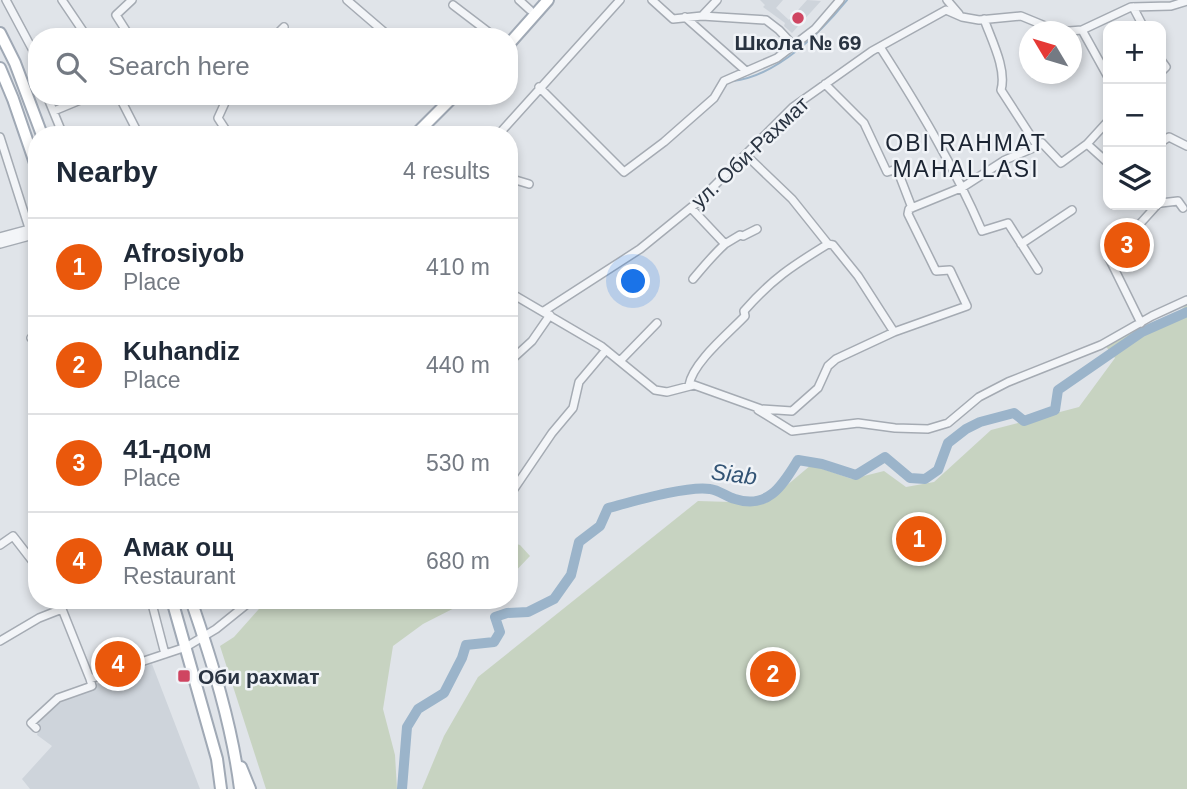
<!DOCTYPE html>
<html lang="en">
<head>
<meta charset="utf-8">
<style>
	body { margin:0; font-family:Arial,sans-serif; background:#f6f6f7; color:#1f2937 }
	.controls { position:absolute; right:21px; top:21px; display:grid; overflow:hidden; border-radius:14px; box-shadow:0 4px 10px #0003 }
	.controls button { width:63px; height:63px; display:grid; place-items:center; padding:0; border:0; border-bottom:2px solid #e0e1e3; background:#fff; color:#1f2937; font:35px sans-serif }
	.compass { position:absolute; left:1019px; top:21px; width:63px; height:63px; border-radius:50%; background:#fff; box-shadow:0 4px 10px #0003; rotate:308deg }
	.you { position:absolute; left:634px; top:282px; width:24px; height:24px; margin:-18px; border:5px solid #fff; border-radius:50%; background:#1a73e8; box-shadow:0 0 0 10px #1a73e833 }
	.badge { display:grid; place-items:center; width:46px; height:46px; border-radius:50%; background:#ea580c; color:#fff; font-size:23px; font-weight:700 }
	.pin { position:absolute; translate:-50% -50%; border:4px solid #fff; box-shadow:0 2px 7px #0006 }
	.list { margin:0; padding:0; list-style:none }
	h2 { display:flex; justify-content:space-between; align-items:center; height:91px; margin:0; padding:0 28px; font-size:30px }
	h2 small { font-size:23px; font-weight:400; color:#747a83 }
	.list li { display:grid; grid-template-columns:46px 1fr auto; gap:21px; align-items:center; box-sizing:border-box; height:98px; padding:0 28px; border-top:2px solid #e0e1e3 }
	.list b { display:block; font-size:26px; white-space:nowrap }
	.list p { margin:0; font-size:23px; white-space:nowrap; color:#747a83 }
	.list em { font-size:23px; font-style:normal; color:#747a83 }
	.icon { flex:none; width:38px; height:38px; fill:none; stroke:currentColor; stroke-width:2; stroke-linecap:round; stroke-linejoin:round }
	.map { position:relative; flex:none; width:1187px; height:789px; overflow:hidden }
	.search { position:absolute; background:#fff; box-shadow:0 4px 10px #0003; left:28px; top:28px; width:490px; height:77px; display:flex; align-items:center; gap:18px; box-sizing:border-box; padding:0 24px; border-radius:28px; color:#747a83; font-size:26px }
	.panel { position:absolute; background:#fff; box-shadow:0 4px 10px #0003; left:28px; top:126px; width:490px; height:483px; border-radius:28px }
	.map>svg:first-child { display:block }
</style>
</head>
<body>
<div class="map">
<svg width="1187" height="789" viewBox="0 0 1187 789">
	<rect width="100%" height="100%" fill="#e0e4e9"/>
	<!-- built -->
	<path fill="#ced4db" d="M760,0H783L776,8L789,20L807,0L821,1L792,33L784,26L785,23L763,7L765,5Z
		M152,664L200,789H30L22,779L52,746L37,735L38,731L31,723L60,697Z"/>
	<!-- green -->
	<path fill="#c7d3c1" d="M1187,304V789H422L444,736L478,677L698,501L766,503L811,465L852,479L884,471L906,487L934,482L991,430L1079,407L1115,358L1104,344L1177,314Z
		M509,542L520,545L530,556L509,578Z
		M267,600H470L423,624L393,646L383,709L395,755L397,789H266L220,646L234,637Z"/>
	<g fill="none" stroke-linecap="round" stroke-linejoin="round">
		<!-- stream -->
		<path stroke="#9bb4ca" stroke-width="2" d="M733,81C777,76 820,33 847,0"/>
		<!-- river -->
		<path stroke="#9bb4ca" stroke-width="10" d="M402,789L407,727L418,709L444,693L462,658L466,645L494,642L500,632L495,617L507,613L528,612L554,599L571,575L579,542L600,526L608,508C631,502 689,485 710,489C719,490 727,497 735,499C769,510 783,484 798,460L822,464L856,475L885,457L910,478L925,479L938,470L948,443L966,429L980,422L1014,413L1024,421L1055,410L1058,390L1142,332L1187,312"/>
		<defs>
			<path id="minor" d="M6,0L37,58
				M62,0L87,37
				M347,0L390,37
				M519,0L530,10
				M652,0L673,19L702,16L766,20L779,30L794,46
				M947,0L959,14
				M453,5L495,37
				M1133,7L1143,26
				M702,16L717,0
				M685,17L746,71
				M984,19C991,39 1007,69 1001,90L1034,141L1038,146L1042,143L1061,163L1087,144L1108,163
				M1082,30L1108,77
				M130,37L116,15L132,0
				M274,37L284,27
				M880,47C918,106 954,166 982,231L1008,223L1038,270
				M1161,60L1166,67L1161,72
				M825,84L864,123L887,172L897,169L912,208
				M539,87L624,172L664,142L714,98L724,81L777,58L815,29L840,0
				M47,96L63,135
				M119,96L139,135
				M228,96L218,118L229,135
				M54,111L90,96
				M498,135L620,0
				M0,137L29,228
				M1161,142L1169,137L1187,146
				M1087,144L1108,121
				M746,155L792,199L828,244L833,245L858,276L894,332
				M509,178L529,184
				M1161,203L1178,201L1183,208
				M691,208L725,244C712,256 704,266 693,279
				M0,237L37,227
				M0,244L37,234
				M725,244L740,235L743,236L757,229
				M1021,244L1072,210
				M509,292L601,346L655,390L667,392L694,385L761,409L792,411L818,388L828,366L836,359L894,332L967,306L950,270L936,271L908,214L909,209L963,187L1005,160L1038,146
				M544,311L640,249L699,201L793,107L872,51L946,10L962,17L979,20L1021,16L1055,30L1069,31L1082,30L1131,7L1171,6L1187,1
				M1141,323L1109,258L1157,205
				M31,338L37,335
				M620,361L657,323
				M509,362L532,341L550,315
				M689,385C693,362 729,333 745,316L744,311C772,279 792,266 828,244
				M758,410L792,431L858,423L895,428L928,429L948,423L979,397L1008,382L1101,345L1152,316L1187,300
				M514,489L552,433L573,408L579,382L606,350
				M0,545L13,536L37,567
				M151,600L165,654
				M0,641L39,618L62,609L90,679L186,647L216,629L252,600
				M36,728L31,723L58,698L92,686L90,679"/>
			<path id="primary" d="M0,33L15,63L42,135
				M509,44L548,0
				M0,68L13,99L37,169
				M415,135L454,96
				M172,600L217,759L221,789
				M191,600C212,661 232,725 240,789
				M241,767L250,789"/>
		</defs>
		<!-- minor casing -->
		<use href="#minor" stroke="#a5abb3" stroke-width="10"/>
		<!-- primary casing -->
		<use href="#primary" stroke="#a0a9b5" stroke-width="14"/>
		<!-- minor -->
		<use href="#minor" stroke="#f3f5f8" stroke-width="7"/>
		<!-- primary -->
		<use href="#primary" stroke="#fff" stroke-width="10"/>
	</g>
	<!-- markers -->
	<g fill="#cf4561" stroke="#f0f3f7" stroke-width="2.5">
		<circle cx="798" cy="18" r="7"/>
		<rect x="177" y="669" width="14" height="14" rx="3.5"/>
	</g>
	<g text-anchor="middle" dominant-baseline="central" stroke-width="5" stroke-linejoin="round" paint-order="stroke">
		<!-- poi labels -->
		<g font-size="21" font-weight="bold" fill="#293341" stroke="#f0f3f7">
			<text x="798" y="42">Школа № 69</text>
			<text x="198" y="676" text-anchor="start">Оби рахмат</text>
		</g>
		<!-- street labels -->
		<g font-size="21" fill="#293341" stroke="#f0f3f7">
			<text transform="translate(750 152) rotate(-43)">ул. Оби-Рахмат</text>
		</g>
		<!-- neighbourhood labels -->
		<g font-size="23" letter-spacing="2" fill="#1b2432" stroke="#f0f3f7">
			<text x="966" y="143">OBI RAHMAT<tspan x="966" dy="26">MAHALLASI</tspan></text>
		</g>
		<!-- water labels -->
		<g font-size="23" font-style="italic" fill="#335475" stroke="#f0f3f7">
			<text transform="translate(734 474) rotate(7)">Siab</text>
		</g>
	</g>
</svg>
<div class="controls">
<button>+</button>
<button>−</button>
<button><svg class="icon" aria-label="layers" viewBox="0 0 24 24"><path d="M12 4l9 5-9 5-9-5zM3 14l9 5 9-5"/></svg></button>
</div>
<svg class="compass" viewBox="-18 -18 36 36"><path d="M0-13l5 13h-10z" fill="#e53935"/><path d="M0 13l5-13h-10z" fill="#747a83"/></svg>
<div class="you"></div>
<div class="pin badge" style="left:919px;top:539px">1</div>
<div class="pin badge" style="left:773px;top:674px">2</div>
<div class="pin badge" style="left:1127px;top:245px">3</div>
<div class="pin badge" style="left:118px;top:664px">4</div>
<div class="search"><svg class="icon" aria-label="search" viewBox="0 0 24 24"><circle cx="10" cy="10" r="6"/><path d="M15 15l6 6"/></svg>Search here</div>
<section class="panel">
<h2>Nearby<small>4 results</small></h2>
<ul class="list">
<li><span class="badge">1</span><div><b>Afrosiyob</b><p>Place</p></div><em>410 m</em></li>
<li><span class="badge">2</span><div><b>Kuhandiz</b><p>Place</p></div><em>440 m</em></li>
<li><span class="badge">3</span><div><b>41-дом</b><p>Place</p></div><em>530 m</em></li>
<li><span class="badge">4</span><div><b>Амак ощ</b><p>Restaurant</p></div><em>680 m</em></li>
</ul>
</section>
</div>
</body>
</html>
